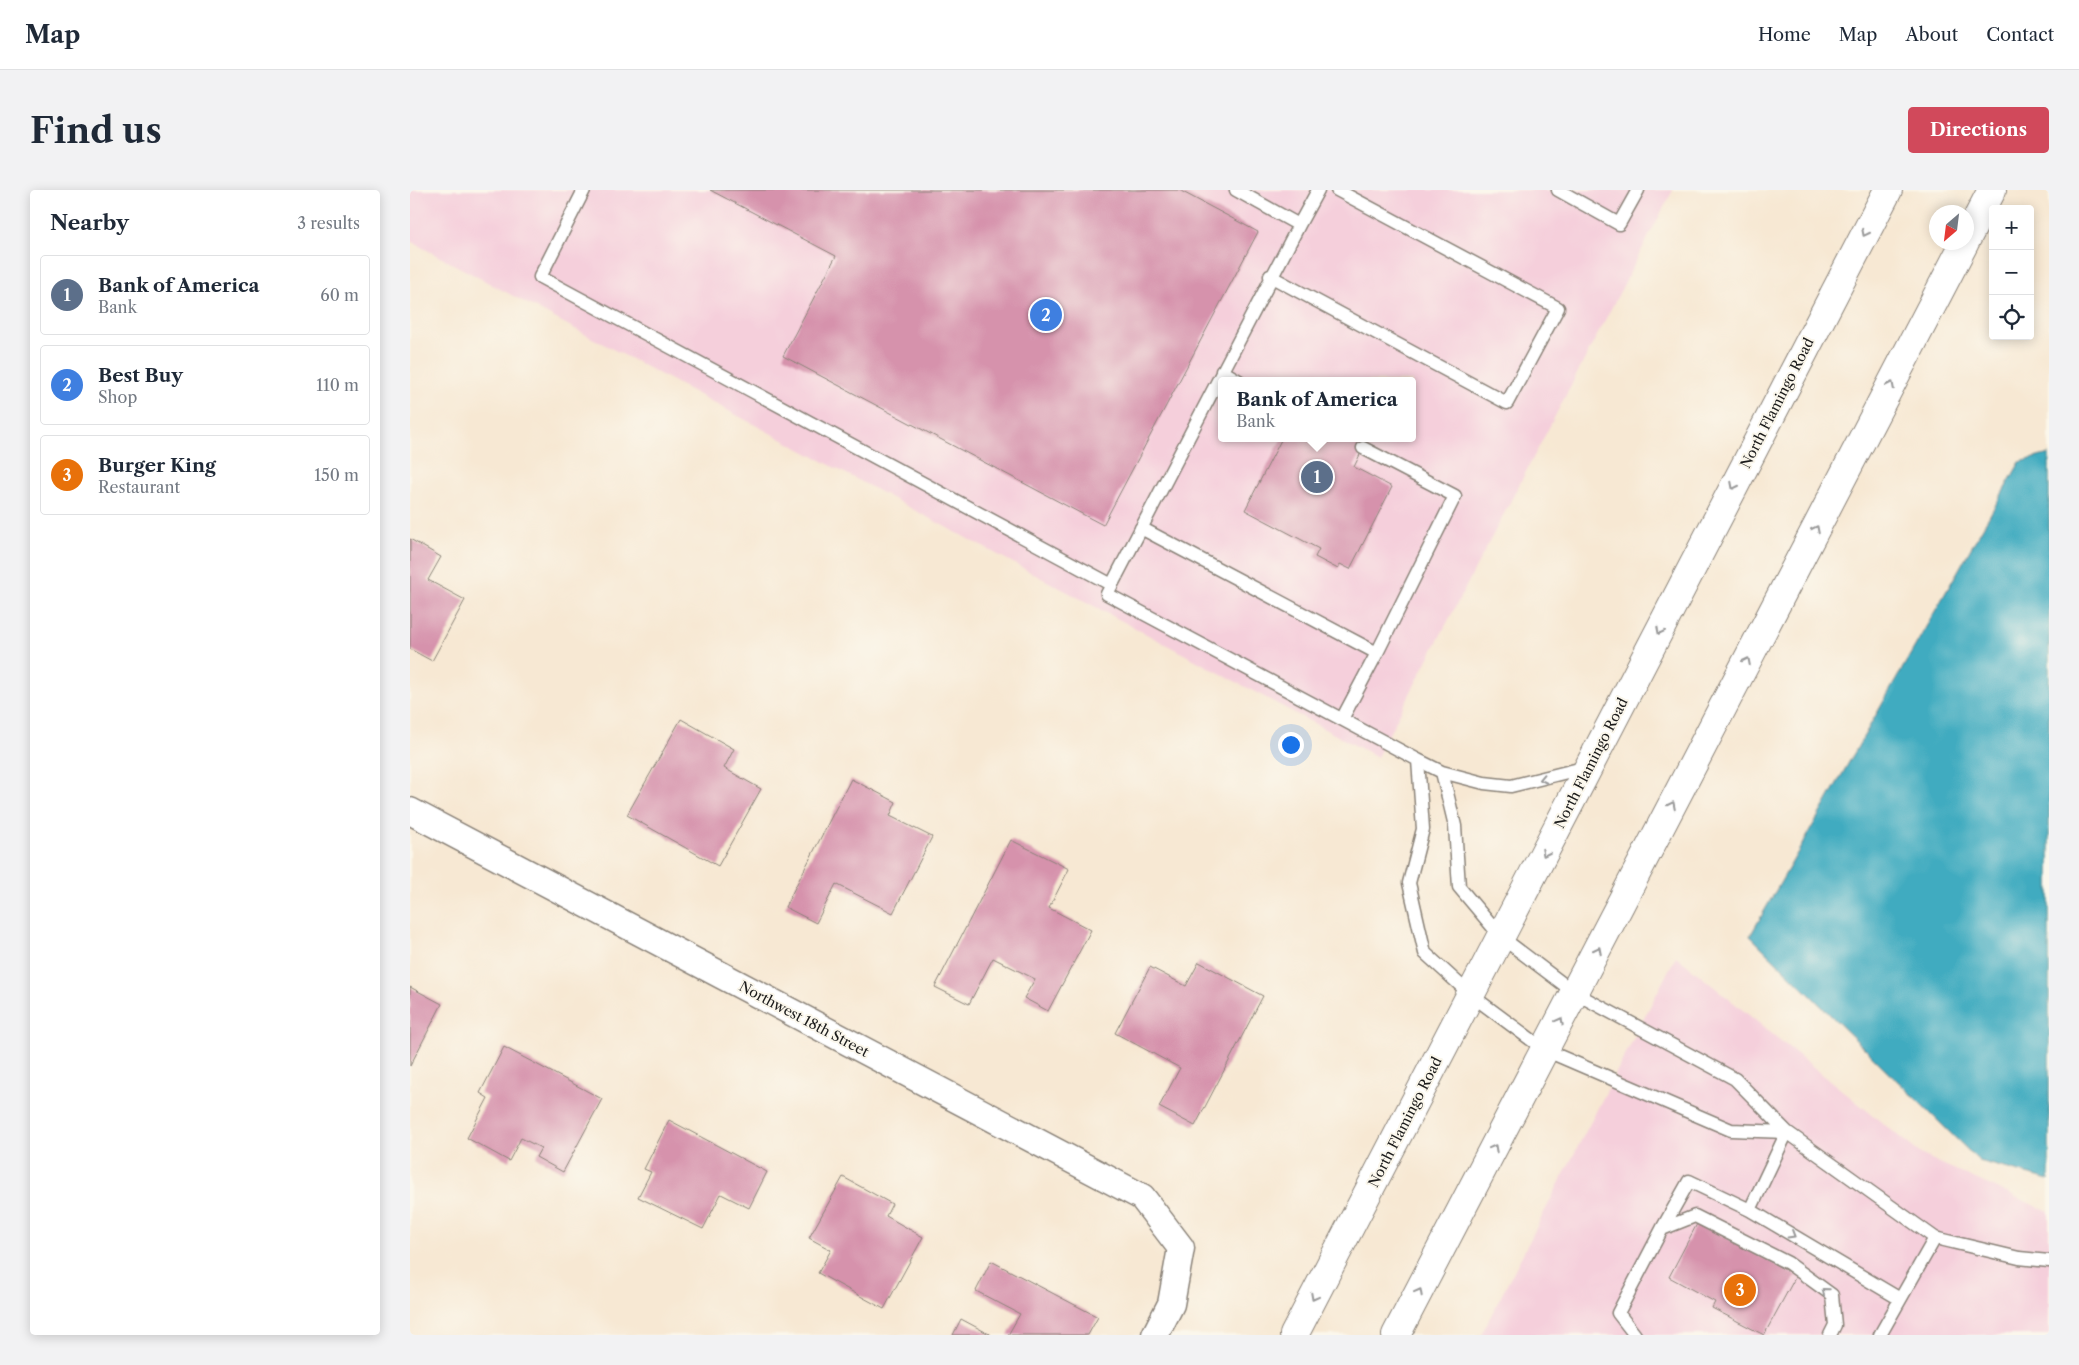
<!DOCTYPE html>
<html lang="en">
<head>
<meta charset="utf-8">
<style>
	body { margin:0; font-family:"Libre Caslon Text",serif; background:#f2f2f3; color:#1f2937 }
	.controls { position:absolute; right:15px; top:15px; display:grid; overflow:hidden; border-radius:5px; box-shadow:0 2px 12px #0003 }
	.controls button { width:45px; height:45px; display:grid; place-items:center; padding:0; border:0; border-bottom:1px solid #e0e1e3; background:#fff; color:#1f2937; font:25px sans-serif }
	.compass { position:absolute; left:1519px; top:15px; width:45px; height:45px; border-radius:50%; background:#fff; box-shadow:0 2px 12px #0003; rotate:208deg }
	.you { position:absolute; left:880px; top:554px; width:18px; height:18px; margin:-12px; border:4px solid #fff; border-radius:50%; background:#1a73e8; box-shadow:0 0 0 8px #1a73e833 }
	.badge { display:grid; place-items:center; width:32px; height:32px; border-radius:50%; background:#d1495b; color:#fff; font-size:16px; font-weight:700 }
	.pin { position:absolute; translate:-50% -50%; border:2px solid #fff; box-shadow:0 1px 5px #0006 }
	.popup { position:absolute; left:808px; top:187px; width:198px; height:65px; box-sizing:border-box; display:grid; place-content:center; border-radius:5px; background:#fff; filter:drop-shadow(0 1px 4px #0005); font-size:16px; white-space:nowrap; color:#747a83 }
	.popup b { font-size:19px; color:#1f2937 }
	.popup::after { content:''; position:absolute; left:50%; top:100%; margin-left:-10px; border:10px solid transparent; border-top-color:#fff }
	.list { margin:0; padding:0; list-style:none }
	h2 { display:flex; justify-content:space-between; align-items:center; height:65px; margin:0; padding:0 20px; font-size:21px }
	h2 small { font-size:16px; font-weight:400; color:#747a83 }
	.list li { display:grid; grid-template-columns:32px 1fr auto; gap:15px; align-items:center; box-sizing:border-box; height:80px; margin:0 10px 10px; padding:0 10px; border:1px solid #e0e1e3; border-radius:5px }
	.list b { display:block; font-size:19px; white-space:nowrap }
	.list p { margin:0; font-size:16px; white-space:nowrap; color:#747a83 }
	.list em { font-size:16px; font-style:normal; color:#747a83 }
	.icon { flex:none; width:28px; height:28px; fill:none; stroke:currentColor; stroke-width:2; stroke-linecap:round; stroke-linejoin:round }
	.map { position:relative; flex:none; width:1639px; height:1145px; overflow:hidden; border-radius:5px }
	header { display:flex; align-items:center; gap:30px; box-sizing:border-box; height:70px; padding:0 25px; background:#fff; border-bottom:1px solid #e0e1e3 }
	header strong { font-size:24px }
	nav { display:flex; gap:28px; margin-inline-start:auto; font-size:18px }
	.intro { display:flex; align-items:center; justify-content:space-between; box-sizing:border-box; height:120px; padding:0 30px }
	h1 { margin:0; font-size:35px }
	.button { padding:12px 22px; border-radius:5px; background:#d1495b; color:#fff; font-size:18px; font-weight:700 }
	main { display:flex; gap:30px; padding:0 30px }
	aside { flex:1; background:#fff; border-radius:5px; box-shadow:0 2px 12px #0003 }
	.map>svg:first-child { display:block }
</style>
</head>
<body>
<header>
<strong>Map</strong>
<nav><a>Home</a><a>Map</a><a>About</a><a>Contact</a></nav>
</header>
<div class="intro"><h1>Find us</h1><a class="button">Directions</a></div>
<main>
<aside>
<h2>Nearby<small>3 results</small></h2>
<ul class="list">
<li><span class="badge" style="background:#5c6f8a">1</span><div><b>Bank of America</b><p>Bank</p></div><em>60 m</em></li>
<li><span class="badge" style="background:#3f7fe0">2</span><div><b>Best Buy</b><p>Shop</p></div><em>110 m</em></li>
<li><span class="badge" style="background:#e8710a">3</span><div><b>Burger King</b><p>Restaurant</p></div><em>150 m</em></li>
</ul>
</aside>
<div class="map">
<svg width="1639" height="1145" viewBox="0 0 1639 1145">
	<rect width="100%" height="100%" fill="#fbf7ec"/>
	<filter id="ink" filterUnits="userSpaceOnUse"><feTurbulence type="fractalNoise" baseFrequency=".02" numOctaves="2"/><feDisplacementMap in="SourceGraphic" scale="10" xChannelSelector="R" yChannelSelector="G"/><feConvolveMatrix kernelMatrix="1 2 1 2 8 2 1 2 1" color-interpolation-filters="sRGB"/></filter>
	<filter id="wash" filterUnits="userSpaceOnUse"><feTurbulence type="fractalNoise" baseFrequency=".0096" numOctaves="4" result="noise"/><feDisplacementMap in="SourceGraphic" scale="20" xChannelSelector="R" yChannelSelector="G"/><feGaussianBlur stdDeviation="1.12" result="paint"/><feColorMatrix in="noise" values="0 0 0 0 0 0 0 0 0 0 0 0 0 0 0 0 0 1.4 0 .05"/><feComposite in="paint" operator="in"/></filter>
	<g filter="url(#wash)">
		<rect width="100%" height="100%" fill="#f7e8d3"/>
		<!-- built -->
		<path fill="#f5cfdb" fill-rule="evenodd" d="M0,0H1263L967,567L0,51ZM812,191H1002V248H812Z
			M1266,766L1512,965L1639,1022V1145H1071Z"/>
		<!-- water -->
		<path fill="#41abc0" stroke="#2e646e" d="M1639,264V990L1569,971L1340,746L1610,272Z"/>
		<g id="blocks">
			<!-- building -->
			<path fill="#d692ac" d="M300,0H769L848,42L693,335L373,166L426,66Z
				M872,248H958L944,277L982,297L940,379L930,374L928,379L905,367L909,359L835,320Z
				M0,349L31,367L18,390L55,410L22,471L0,459Z
				M271,529L324,559L314,578L351,599L308,676L217,625Z
				M441,589L486,612L480,626L522,647L483,723L426,694L406,733L375,717Z
				M601,650L659,679L639,718L681,740L638,821L614,808L625,789L583,768L559,814L525,797Z
				M789,772L853,806L785,936L749,917L770,878L705,843L740,777L776,796Z
				M0,797L32,814L0,876Z
				M94,857L192,909L153,982L126,967L131,958L111,948L99,971L57,948L78,908L70,903Z
				M259,930L357,982L339,1018L311,1004L293,1039L228,1007L241,982L234,979Z
				M433,987L482,1014L476,1026L513,1047L474,1119L408,1083L421,1060L399,1048Z
				M1288,1032L1386,1086L1354,1145L1302,1118L1305,1112L1259,1087Z
				M581,1071L688,1127L678,1145H598L610,1124L566,1101Z
				M551,1129L581,1145H543Z"/>
		</g>
	</g>
	<g filter="url(#ink)">
		<use href="#blocks" fill-opacity="0" stroke="#8a8278" stroke-width="1"/>
		<g fill="none" stroke-linecap="round" stroke-linejoin="round">
			<defs>
				<path id="service" d="M174,0L130,87L702,395
					M826,0L889,35L908,0
					M1148,0L1209,34L1228,0
					M889,35L697,404L1008,570
					M860,86L1097,213L1148,118L927,0
					M812,181L829,191
					M731,338L967,463L1045,306L953,258
					M932,529L967,463
					M1008,570L1032,582L1045,636L1049,697L1091,747L1165,803L1325,889L1377,942L1321,940L1135,860L1061,805L1015,763L999,693L1013,639Z
					M1032,582L1074,593L1101,596L1177,577
					M1340,1020L1490,1109
					M1252,1039L1285,1026L1378,1073L1422,1105L1425,1135L1420,1145
					M1225,1145L1208,1123L1252,1039L1279,991L1340,1020L1377,942L1525,1048L1609,1068L1639,1071
					M1470,1145L1525,1048"/>
				<path id="minor" d="M0,621L732,1007L771,1058L761,1114L745,1145"/>
				<path id="trunk" d="M1556,50L1582,0
					M884,1145L1478,0
					M986,1145L1555,52"/>
			</defs>
			<!-- service casing -->
			<use href="#service" stroke="#8a8278" stroke-width="15"/>
			<!-- minor casing -->
			<use href="#minor" stroke="#8a8278" stroke-width="29"/>
			<!-- trunk casing -->
			<use href="#trunk" stroke="#8a8278" stroke-width="30"/>
			<!-- service -->
			<use href="#service" stroke="#fff" stroke-width="12"/>
			<!-- minor -->
			<use href="#minor" stroke="#fff" stroke-width="26"/>
			<!-- trunk -->
			<use href="#trunk" stroke="#fff" stroke-width="28"/>
		</g>
		<!-- one-way arrows -->
		<defs><path id="oneway-chevron" d="M-2-3.5L2.5 0L-2 3.5" fill="none" stroke-width="1.6" stroke-linecap="round" stroke-linejoin="round" transform="scale(1.25)"/></defs>
		<g stroke="#999">
			<use href="#oneway-chevron" transform="translate(1455 43) rotate(117)"/>
			<use href="#oneway-chevron" transform="translate(1481 195) rotate(-63)"/>
			<use href="#oneway-chevron" transform="translate(1324 296) rotate(117)"/>
			<use href="#oneway-chevron" transform="translate(1406 339) rotate(-63)"/>
			<use href="#oneway-chevron" transform="translate(1250 441) rotate(117)"/>
			<use href="#oneway-chevron" transform="translate(1337 471) rotate(-63)"/>
			<use href="#oneway-chevron" transform="translate(1133 589) rotate(168)"/>
			<use href="#oneway-chevron" transform="translate(1262 615) rotate(-63)"/>
			<use href="#oneway-chevron" transform="translate(1135 663) rotate(117)"/>
			<use href="#oneway-chevron" transform="translate(1188 760) rotate(-63)"/>
			<use href="#oneway-chevron" transform="translate(1150 831) rotate(-62)"/>
			<use href="#oneway-chevron" transform="translate(1084 958) rotate(-62)"/>
			<use href="#oneway-chevron" transform="translate(1382 1045) rotate(31)"/>
			<use href="#oneway-chevron" transform="translate(1415 1101) rotate(-140)"/>
			<use href="#oneway-chevron" transform="translate(1009 1102) rotate(-62)"/>
			<use href="#oneway-chevron" transform="translate(904 1107) rotate(118)"/>
		</g>
	</g>
	<g text-anchor="middle" dominant-baseline="central" stroke-width="4" stroke-linejoin="round" paint-order="stroke">
		<!-- street labels -->
		<g font-size="14" fill="#1c1c1c" stroke="#fbf7ec">
			<text transform="translate(1367 213) rotate(-63)">North Flamingo Road</text>
			<text transform="translate(1181 573) rotate(-63)">North Flamingo Road</text>
			<text transform="translate(394 829) rotate(28)">Northwest 18th Street</text>
			<text transform="translate(995 932) rotate(-63)">North Flamingo Road</text>
		</g>
	</g>
</svg>
<div class="controls">
<button>+</button>
<button>−</button>
<button><svg class="icon" aria-label="locate" viewBox="0 0 24 24"><circle cx="12" cy="12" r="6"/><path d="M12 2v4M12 18v4M2 12h4M18 12h4"/></svg></button>
</div>
<svg class="compass" viewBox="-18 -18 36 36"><path d="M0-13l5 13h-10z" fill="#e53935"/><path d="M0 13l5-13h-10z" fill="#747a83"/></svg>
<div class="you"></div>
<div class="pin badge" style="left:907px;top:287px;background:#5c6f8a">1</div>
<div class="popup"><b>Bank of America</b>Bank</div>
<div class="pin badge" style="left:636px;top:125px;background:#3f7fe0">2</div>
<div class="pin badge" style="left:1330px;top:1100px;background:#e8710a">3</div>
</div>
</main>
</body>
</html>
